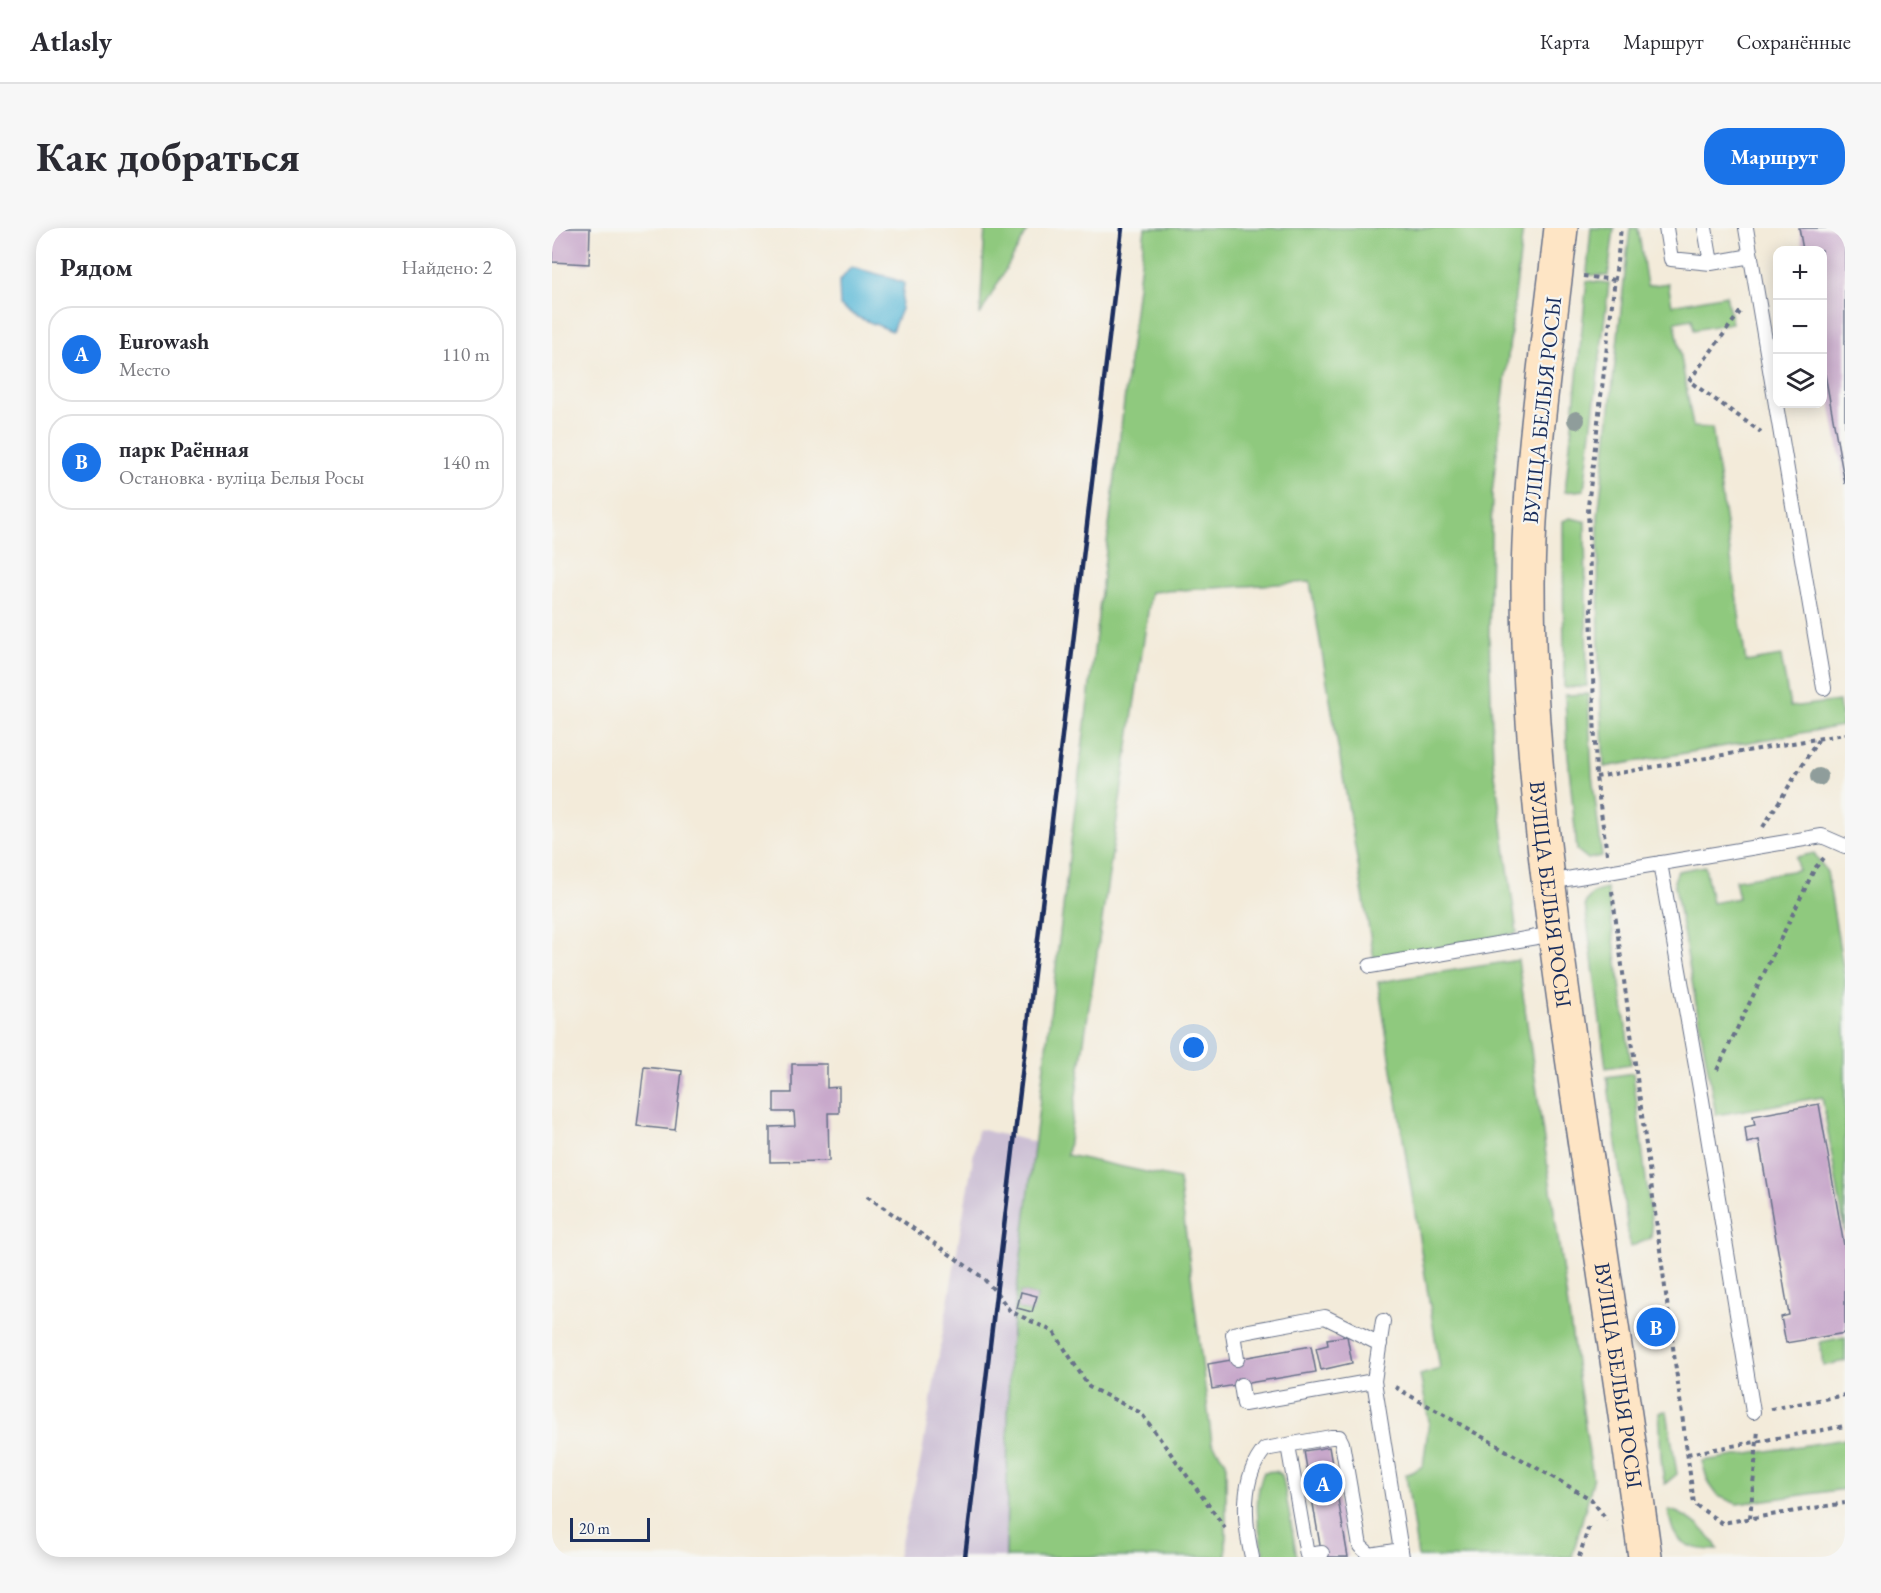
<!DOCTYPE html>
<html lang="ru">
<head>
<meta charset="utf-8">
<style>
	body { margin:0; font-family:"EB Garamond",serif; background:#f7f7f7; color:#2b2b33 }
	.controls { position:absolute; right:18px; top:18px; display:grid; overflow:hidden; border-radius:12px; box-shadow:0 3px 15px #0003 }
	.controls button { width:54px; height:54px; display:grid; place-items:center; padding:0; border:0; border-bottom:2px solid #e1e1e2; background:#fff; color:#2b2b33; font:30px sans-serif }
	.scale { position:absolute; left:18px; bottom:15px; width:80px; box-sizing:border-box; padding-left:6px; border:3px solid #1b2f5e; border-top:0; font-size:16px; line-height:21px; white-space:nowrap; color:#1b2f5e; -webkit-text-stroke:4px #f6f6f2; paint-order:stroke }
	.you { position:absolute; left:642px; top:820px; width:21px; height:21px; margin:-15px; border:4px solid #fff; border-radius:50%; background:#1a73e8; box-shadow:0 0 0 9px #1a73e833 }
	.badge { display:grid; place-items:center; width:39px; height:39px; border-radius:50%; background:#1a73e8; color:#fff; font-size:20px; font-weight:700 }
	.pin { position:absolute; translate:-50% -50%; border:3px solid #fff; box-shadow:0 2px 6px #0006 }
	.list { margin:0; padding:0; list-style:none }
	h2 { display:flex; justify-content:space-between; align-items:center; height:78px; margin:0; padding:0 24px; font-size:26px }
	h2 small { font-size:20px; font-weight:400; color:#7c7c81 }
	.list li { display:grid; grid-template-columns:39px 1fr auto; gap:18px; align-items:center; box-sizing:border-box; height:96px; margin:0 12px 12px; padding:0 12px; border:2px solid #e1e1e2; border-radius:24px }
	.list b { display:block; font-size:22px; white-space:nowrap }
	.list p { margin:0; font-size:20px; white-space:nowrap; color:#7c7c81 }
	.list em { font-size:20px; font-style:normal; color:#7c7c81 }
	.icon { flex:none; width:33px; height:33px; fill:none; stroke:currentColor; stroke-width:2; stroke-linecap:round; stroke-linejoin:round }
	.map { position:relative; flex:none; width:1293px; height:1329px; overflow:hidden; border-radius:24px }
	header { display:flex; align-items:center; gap:36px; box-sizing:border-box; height:84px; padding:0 30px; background:#fff; border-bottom:2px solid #e1e1e2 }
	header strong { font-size:28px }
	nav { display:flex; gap:33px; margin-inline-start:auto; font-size:21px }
	.intro { display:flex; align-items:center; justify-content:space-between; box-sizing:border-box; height:144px; padding:0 36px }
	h1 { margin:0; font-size:42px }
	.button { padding:15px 27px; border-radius:24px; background:#1a73e8; color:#fff; font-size:21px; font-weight:700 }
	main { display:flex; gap:36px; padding:0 36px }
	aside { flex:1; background:#fff; border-radius:24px; box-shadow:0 3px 15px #0003 }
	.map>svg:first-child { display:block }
</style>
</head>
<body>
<header>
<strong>Atlasly</strong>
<nav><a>Карта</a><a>Маршрут</a><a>Сохранённые</a></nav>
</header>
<div class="intro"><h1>Как добраться</h1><a class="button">Маршрут</a></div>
<main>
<aside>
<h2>Рядом<small>Найдено: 2</small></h2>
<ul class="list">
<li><span class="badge">A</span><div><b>Eurowash</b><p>Место</p></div><em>110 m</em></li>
<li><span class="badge">B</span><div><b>парк Раённая</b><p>Остановка · вуліца Белыя Росы</p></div><em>140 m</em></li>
</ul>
</aside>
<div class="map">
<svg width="1293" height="1329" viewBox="0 0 1293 1329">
	<rect width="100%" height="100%" fill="#f6f6f2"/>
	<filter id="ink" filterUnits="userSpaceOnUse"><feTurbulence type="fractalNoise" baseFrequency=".0167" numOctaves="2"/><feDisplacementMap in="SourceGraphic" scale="12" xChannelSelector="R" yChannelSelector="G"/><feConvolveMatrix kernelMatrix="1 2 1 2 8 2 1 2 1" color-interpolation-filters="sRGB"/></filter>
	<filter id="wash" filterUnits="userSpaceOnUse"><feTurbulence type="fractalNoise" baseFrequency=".008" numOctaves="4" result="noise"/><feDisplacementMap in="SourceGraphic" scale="24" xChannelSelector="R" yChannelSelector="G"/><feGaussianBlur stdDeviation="1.35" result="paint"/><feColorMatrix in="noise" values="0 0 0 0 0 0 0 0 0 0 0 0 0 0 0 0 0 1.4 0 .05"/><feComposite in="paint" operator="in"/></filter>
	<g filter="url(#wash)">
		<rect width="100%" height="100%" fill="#f3ebda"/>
		<!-- industrial -->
		<path fill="#ccbfd4" d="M426,901L500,918L482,1329H345L368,1236Z"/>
		<!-- green -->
		<path fill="#8fc97e" stroke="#557c6e" stroke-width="1.5" fill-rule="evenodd" d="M433,0H477L428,87Z
			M593,0H971L940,266L937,406L941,532L965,705L822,731L758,354L599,364L515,927L627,951L660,1215L674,1234V1329H454L457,1127ZM469,1064L485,1068L480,1084L465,1080Z
			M1039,0H1062L1056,48L1037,47L1035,44Z
			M1078,0H1086L1095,58L1116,55L1120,77L1174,67L1180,95L1142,102L1140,91L1123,94L1141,199L1160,200L1194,434L1229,428L1238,479L1287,473L1290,498L1052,539L1047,440L1046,289Z
			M1035,53L1057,55L1032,262L1013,264Z
			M1018,290L1033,293L1035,458L1012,460L1011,293Z
			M1036,466L1040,546L1050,628L1036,631L1025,622L1015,518L1013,467Z
			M1262,625L1275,644L1293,752V1005L1270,869L1164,887L1122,653L1126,643L1153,638L1160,675L1187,670L1183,652L1246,642L1244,629Z
			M1055,661L1079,836L1054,840L1033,676C1038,665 1044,663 1055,661Z
			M966,732L1041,1253L1020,1329H866L854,1247L871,1238L877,1193L868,1147L888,1141L826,754Z
			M1081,845L1100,1000L1099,1010L1078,1019L1055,849Z
			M1293,1109V1133L1271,1138L1268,1114Z
			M1115,1183L1125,1246L1113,1256C1107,1235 1109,1207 1107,1184Z
			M1293,1211V1261L1185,1276L1166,1268L1156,1254L1150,1233Z
			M724,1243L729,1246L731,1251L745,1329H712C707,1303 700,1269 712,1244Z
			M1118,1282C1136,1287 1159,1305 1166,1322C1150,1322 1133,1321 1123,1306C1119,1300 1118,1290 1116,1283Z"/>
		<!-- water -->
		<path fill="#58b8d7" stroke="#3a749a" stroke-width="1.5" d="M299,39L333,48L352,55L349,81L340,103L305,89L288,78L287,54Z"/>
		<g id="blocks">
			<!-- building -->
			<path fill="#c8a8cb" d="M0,0H38L37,36L0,34Z
				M1247,0H1293V256L1270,130V22H1251Z
				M240,836H275V860L287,859V885H276L277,933L218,934V899L243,898L242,884H222V865H240Z
				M92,839L130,843L123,902L85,898Z
				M1267,876L1293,1023V1105L1234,1115L1229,1089L1237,1087L1207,912L1195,915L1193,899L1203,897L1201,888Z
				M469,1064L485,1068L480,1084L465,1080Z
				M795,1108L800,1135L769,1142L764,1120L776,1117L775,1111Z
				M759,1118L764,1144L660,1161L656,1136Z
				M777,1219L796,1329H770L752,1223Z"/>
		</g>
	</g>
	<g filter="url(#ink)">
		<use href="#blocks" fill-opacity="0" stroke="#677189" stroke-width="1.5"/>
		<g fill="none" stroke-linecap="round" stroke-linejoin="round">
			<defs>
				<path id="lane" d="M1114,0L1119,31L1159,35L1199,28
					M1153,0L1159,35
					M1194,0L1272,460
					M1108,635L1150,872L1201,1184
					M997,654L1270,608L1293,618
					M818,738L1002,706
					M831,1093L822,1153L850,1329
					M685,1131L681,1106L773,1089L828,1116
					M689,1157L692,1176L822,1153
					M736,1217L755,1327L770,1325
					M700,1329C692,1295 688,1249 713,1221L779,1209H787L790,1215L808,1318L818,1327L849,1322"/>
				<g id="secondary">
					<path id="s1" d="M1009,0C996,118 977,236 976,355C976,516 998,677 1021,836C1045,1001 1071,1165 1093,1329"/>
				</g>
			</defs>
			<!-- lane casing -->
			<use href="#lane" stroke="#677189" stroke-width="16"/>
			<!-- secondary casing -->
			<use href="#secondary" stroke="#677189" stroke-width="36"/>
			<!-- path -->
			<path stroke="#677189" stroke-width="4" stroke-dasharray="4.5 4.5" stroke-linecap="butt" d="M1031,48L1063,52
				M1188,84L1137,153L1209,204
				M1270,137H1272
				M1044,549L1293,506
				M1211,599L1266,512
				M1055,626L1044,549L1036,278L1069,0
				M1060,663L1142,1276L1170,1295L1293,1275
				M1165,842L1263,640L1272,630
				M315,968L430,1049L444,1064L458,1083L502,1104L537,1159L589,1185L674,1301
				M843,1159L1039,1271L1055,1292
				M1219,1181L1293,1167
				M1135,1226L1293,1198
				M1198,1290L1206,1202
				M1027,1329L1038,1295"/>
			<!-- lane -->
			<use href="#lane" stroke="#fff" stroke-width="14"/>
			<!-- secondary -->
			<use href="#secondary" stroke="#fee5c5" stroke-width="33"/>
			<!-- rail -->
			<path stroke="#1b2f5e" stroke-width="4.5" d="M413,1329L570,0"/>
		</g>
		<!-- trees -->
		<g fill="#8f9d9b">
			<circle cx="1024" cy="192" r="9"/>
			<circle cx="1267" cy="549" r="9"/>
		</g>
	</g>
	<g text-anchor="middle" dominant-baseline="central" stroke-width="4.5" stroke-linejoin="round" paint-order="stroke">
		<!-- street labels -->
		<g font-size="22" fill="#1b2f5e" stroke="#f6f6f2">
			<text transform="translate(990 182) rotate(-84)">ВУЛІЦА БЕЛЫЯ РОСЫ</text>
			<text stroke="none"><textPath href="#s1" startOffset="669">ВУЛІЦА БЕЛЫЯ РОСЫ</textPath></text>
			<text stroke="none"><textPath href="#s1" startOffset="1155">ВУЛІЦА БЕЛЫЯ РОСЫ</textPath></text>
		</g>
	</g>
</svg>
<div class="controls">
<button>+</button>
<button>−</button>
<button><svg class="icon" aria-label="layers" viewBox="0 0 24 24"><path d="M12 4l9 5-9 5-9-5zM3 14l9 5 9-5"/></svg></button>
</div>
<div class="scale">20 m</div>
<div class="you"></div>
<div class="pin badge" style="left:771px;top:1255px">A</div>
<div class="pin badge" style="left:1104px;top:1099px">B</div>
</div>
</main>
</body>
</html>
